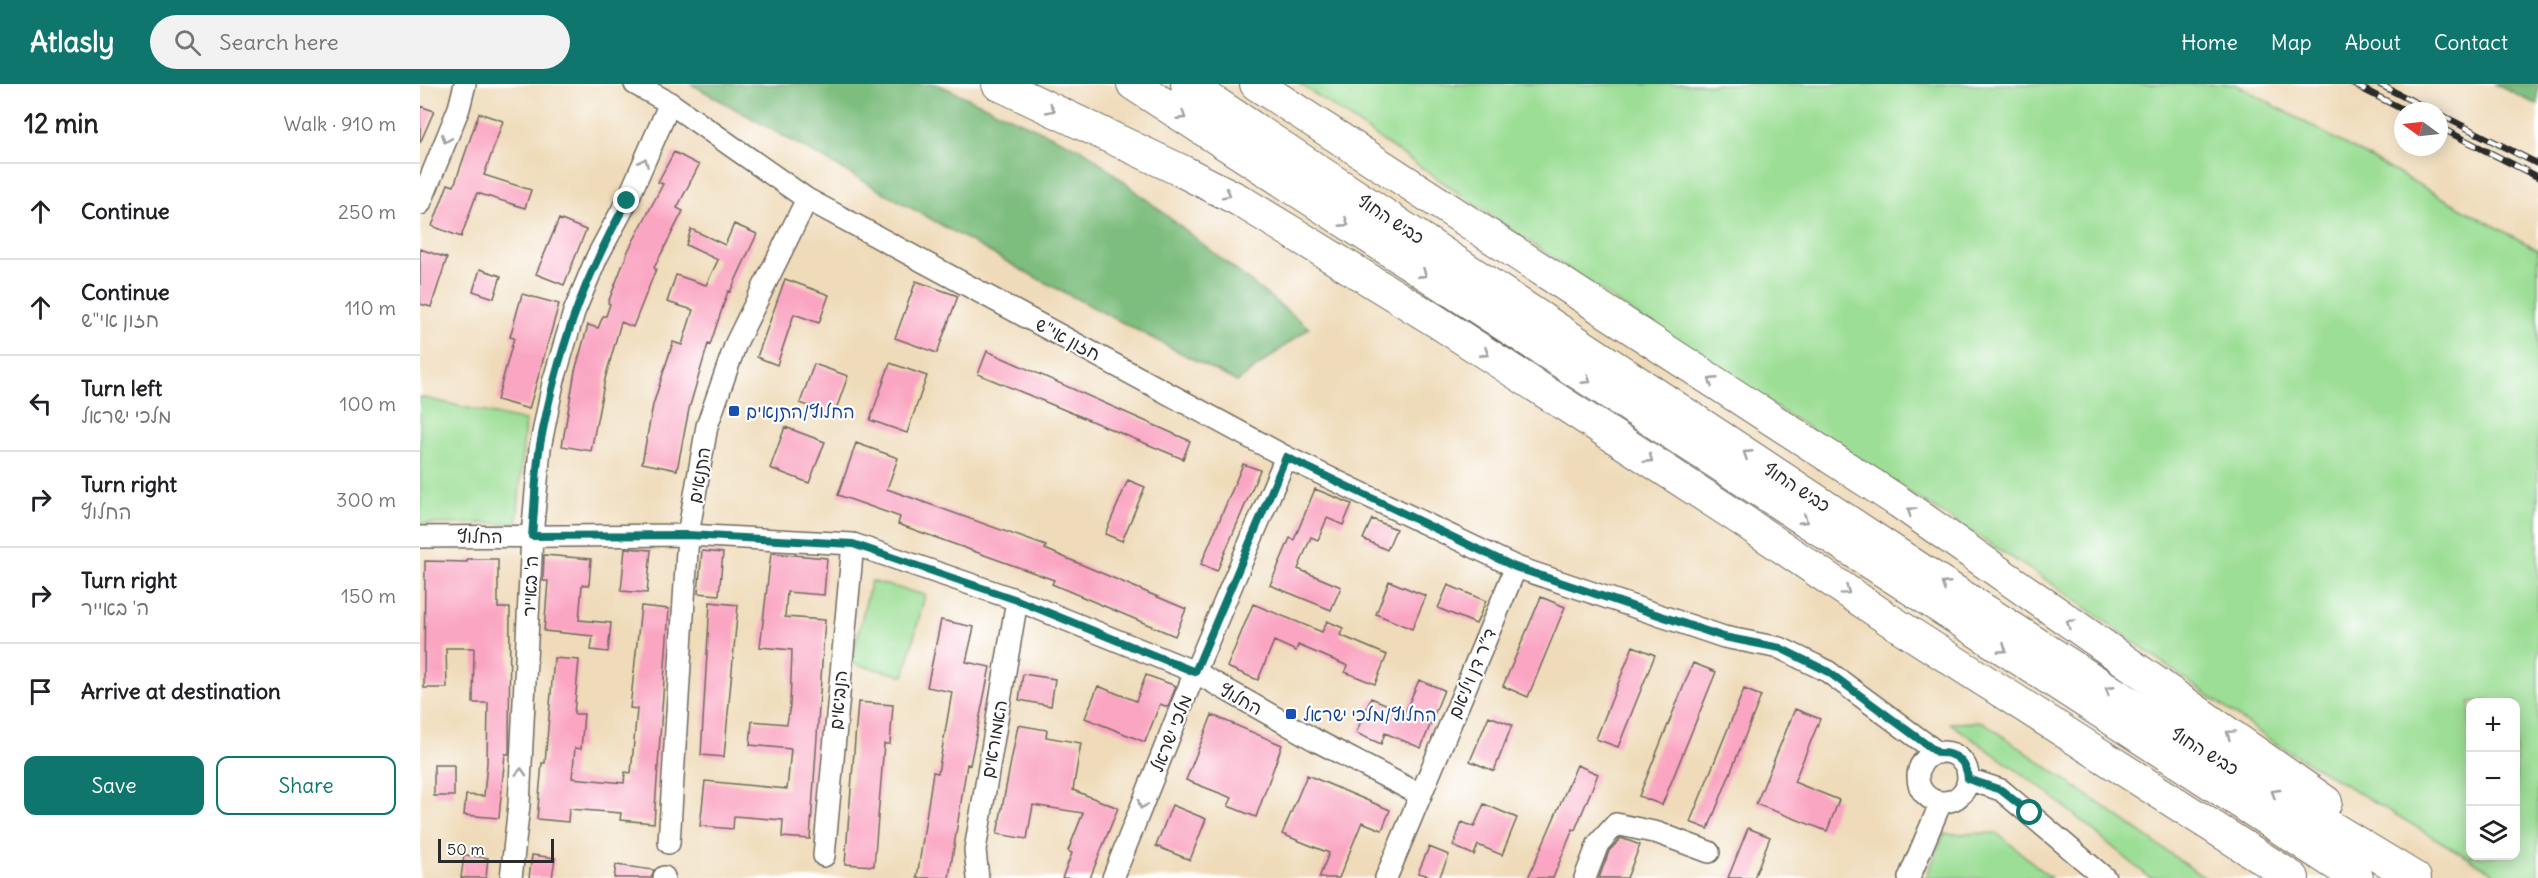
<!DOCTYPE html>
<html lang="en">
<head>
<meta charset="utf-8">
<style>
	body { margin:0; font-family:Delius,"Playpen Sans Hebrew",sans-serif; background:#f2f2f2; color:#202124 }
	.controls { position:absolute; right:18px; bottom:18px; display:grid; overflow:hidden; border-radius:12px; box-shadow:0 3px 15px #0003 }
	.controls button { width:54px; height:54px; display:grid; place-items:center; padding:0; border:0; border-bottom:2px solid #e0e0e0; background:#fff; color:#202124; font:30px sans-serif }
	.compass { position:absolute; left:1974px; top:18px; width:54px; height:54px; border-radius:50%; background:#fff; box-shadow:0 3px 15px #0003; rotate:285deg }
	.scale { position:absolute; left:18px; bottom:15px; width:116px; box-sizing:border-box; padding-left:6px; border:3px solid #2b2b2b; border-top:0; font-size:16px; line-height:21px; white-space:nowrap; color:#2b2b2b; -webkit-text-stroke:4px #fff; paint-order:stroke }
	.stop { position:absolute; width:18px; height:18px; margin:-14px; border:4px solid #0f766e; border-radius:50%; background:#fff }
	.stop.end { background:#0f766e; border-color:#fff; box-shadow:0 2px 6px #0008 }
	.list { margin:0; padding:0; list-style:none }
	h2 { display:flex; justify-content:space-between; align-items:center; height:78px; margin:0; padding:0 24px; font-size:26px }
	h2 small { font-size:20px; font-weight:400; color:#757577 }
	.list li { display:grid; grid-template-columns:39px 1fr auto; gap:18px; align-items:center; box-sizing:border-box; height:96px; padding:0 24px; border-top:2px solid #e0e0e0 }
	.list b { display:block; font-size:22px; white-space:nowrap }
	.list p { margin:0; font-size:20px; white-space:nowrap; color:#757577 }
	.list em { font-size:20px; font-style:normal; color:#757577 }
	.actions { display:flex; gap:12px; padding:18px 24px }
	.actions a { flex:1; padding:14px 0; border:2px solid #0f766e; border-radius:12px; text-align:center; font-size:21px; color:#0f766e }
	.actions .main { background:#0f766e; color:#fff }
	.icon { flex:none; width:33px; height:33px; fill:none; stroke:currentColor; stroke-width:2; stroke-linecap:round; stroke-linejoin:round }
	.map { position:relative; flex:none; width:2118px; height:794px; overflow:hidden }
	header { display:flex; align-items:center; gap:36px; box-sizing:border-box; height:84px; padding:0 30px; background:#0f766e; color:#fff }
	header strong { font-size:28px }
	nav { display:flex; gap:33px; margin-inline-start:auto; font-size:21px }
	.search { width:420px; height:54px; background:#f2f2f2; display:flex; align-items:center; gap:15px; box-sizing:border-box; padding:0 21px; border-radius:33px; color:#757577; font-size:22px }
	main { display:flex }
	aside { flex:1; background:#fff }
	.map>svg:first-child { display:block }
</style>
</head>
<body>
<header>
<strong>Atlasly</strong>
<div class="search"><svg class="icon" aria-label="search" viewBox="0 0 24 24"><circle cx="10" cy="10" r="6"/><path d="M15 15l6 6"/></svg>Search here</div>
<nav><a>Home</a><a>Map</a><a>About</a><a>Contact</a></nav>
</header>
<main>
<aside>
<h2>12 min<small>Walk · 910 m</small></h2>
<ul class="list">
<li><svg class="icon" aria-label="ahead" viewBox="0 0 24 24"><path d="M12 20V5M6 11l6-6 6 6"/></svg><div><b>Continue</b></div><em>250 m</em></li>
<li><svg class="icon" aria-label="ahead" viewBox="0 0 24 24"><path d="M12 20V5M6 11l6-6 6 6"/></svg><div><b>Continue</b><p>חזון אי&quot;ש</p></div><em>110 m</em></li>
<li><svg class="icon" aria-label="left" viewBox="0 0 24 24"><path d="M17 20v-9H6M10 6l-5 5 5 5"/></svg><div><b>Turn left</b><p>מלכי ישראל</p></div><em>100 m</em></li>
<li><svg class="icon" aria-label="right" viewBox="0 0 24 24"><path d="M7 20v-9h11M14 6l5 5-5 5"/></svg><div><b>Turn right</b><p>החלוץ</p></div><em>300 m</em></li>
<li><svg class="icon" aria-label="right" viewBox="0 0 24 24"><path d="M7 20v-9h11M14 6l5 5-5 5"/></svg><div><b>Turn right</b><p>ה' באייר</p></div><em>150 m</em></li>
<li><svg class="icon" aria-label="arrive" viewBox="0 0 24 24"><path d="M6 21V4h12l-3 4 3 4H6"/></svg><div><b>Arrive at destination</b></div></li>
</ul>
<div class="actions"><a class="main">Save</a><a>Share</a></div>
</aside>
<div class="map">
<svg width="2118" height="794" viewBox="0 0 2118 794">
	<rect width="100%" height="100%" fill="#fff"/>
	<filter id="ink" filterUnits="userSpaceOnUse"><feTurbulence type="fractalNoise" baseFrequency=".0167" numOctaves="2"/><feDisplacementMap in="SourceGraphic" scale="12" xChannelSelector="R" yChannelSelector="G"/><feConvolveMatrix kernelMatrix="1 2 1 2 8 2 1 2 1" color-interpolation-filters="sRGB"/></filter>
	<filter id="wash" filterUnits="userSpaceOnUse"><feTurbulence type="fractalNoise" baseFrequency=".008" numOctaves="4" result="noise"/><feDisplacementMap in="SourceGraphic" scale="24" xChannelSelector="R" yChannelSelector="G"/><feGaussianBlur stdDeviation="1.35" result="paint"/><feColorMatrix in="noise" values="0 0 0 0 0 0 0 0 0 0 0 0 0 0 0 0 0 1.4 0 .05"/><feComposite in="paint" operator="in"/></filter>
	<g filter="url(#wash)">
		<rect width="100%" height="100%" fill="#efdbba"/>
		<!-- green -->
		<path fill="#9cde95" stroke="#648460" stroke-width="1.5" fill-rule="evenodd" d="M880,0H1815L2118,166V794H2082L1850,656L1636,502L1268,267ZM2050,618H2096V772H2050Z
			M0,313L105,337L97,439L0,440Z
			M451,497L505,511L484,592L431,579Z
			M1563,638L1785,794H1730L1623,705L1530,639Z
			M1577,749L1631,794H1506L1524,750Z"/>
		<!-- forest -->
		<path fill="#7dbd7e" stroke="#547454" stroke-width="1.5" d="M271,0H517L665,67L889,244L817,298L605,188Z
			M2074,0H2118V21Z"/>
		<g id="blocks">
			<!-- building -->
			<path fill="#faa5c2" d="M0,22L14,27L0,59Z
				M59,29L83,37L64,91L111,106L105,124L57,109L41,153L12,142L28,100L34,102Z
				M254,68L279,81L257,124L263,127L234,184L236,185L213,243L201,238L185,295L171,367L142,362L155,287L168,241L178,244L183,232H186L190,220L188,219L208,167L243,100L238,98Z
				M139,135L166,146L144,201L116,190Z
				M314,140L337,150L310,208L308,207L290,261L288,260L269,325L257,386L222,379L233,321L253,258L262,261L273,226L247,218L256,191L286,201L298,176L266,161L271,145L305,161Z
				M0,165L27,174L11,223L0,220Z
				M60,185L81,192L74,214L53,207Z
				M365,195L409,211L399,239L374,230L357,281L337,273Z
				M496,197L538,212L517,269L475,254Z
				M102,210L139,220L109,325L77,316L94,254L90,253Z
				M567,267L770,357L763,375L558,290Z
				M470,279L507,292L487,349L450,336Z
				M394,280L428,292L414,331L380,319Z
				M365,343L405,358L389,399L350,384Z
				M436,359L478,374L467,405L626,462L625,465L766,525L755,552L632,500L634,496L478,440L480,433L418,411Z
				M823,380L840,386L797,487L781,480Z
				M708,396L725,403L702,457L685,450Z
				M895,405L932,420L923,441L907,434L898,456L891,453L878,485L921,503L911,526L850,501L870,454L874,456Z
				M952,435L976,445L967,466L943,455Z
				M205,464L231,466L227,509L201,507Z
				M282,467L303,469L299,511L278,509Z
				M351,469L407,474L404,511L367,508L365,533L405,536L390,755L362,753L363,736L314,732L313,745L280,742L285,697L367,705L371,665L330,661L332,637L367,640L370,621L372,566L340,563Z
				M124,471L171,475L169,501H162L159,536L191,539L188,568L171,566L173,552L124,547L128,497H123Z
				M47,475H78V524H90L89,670H85L79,734L44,731L46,711L64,712L67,679L68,619H53L54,564H26L27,604H4L5,477L47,478Z
				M969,497L1006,512L992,545L956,530Z
				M1028,501L1066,517L1056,540L1018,524Z
				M1121,513L1145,523L1108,613L1083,602Z
				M290,518L318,521L304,673L281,671Z
				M833,520L902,548L907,537L923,544L920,551L967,571L955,600L925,588L928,582L878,561L876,567L854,557L838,596L807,583Z
				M221,522L249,525L234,739L200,736L201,729L149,725L148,738L117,735L122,679H125L134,574L159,576L154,630H164L161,665L155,664L152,694L204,699L205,688L211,689L217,625L210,624Z
				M521,536L554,543L546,578L570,583L550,681L547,680L529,794H497L513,688L518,689L532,608L507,603Z
				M1213,562L1235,571L1198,663L1176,655Z
				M1273,579L1296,588L1242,721L1219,712Z
				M603,590L635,595L631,622L599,616Z
				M726,591L756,602L748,623L740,620L725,658L665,634L678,602L716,617Z
				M999,596L1024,606L1001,664L965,649L961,660L936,649L951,614L985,628Z
				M1324,605L1341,612L1288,745L1270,738Z
				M438,618L473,621L470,660H464L454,782L425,780Z
				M1375,625L1400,635L1374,698L1419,716L1407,747L1336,720Z
				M792,631L862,661L836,733L808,722L812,714L766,696Z
				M1069,632L1092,641L1074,687L1050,677Z
				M598,641L627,646L626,653L661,659L653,706L698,724L670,794H642L652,769L648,767L663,729L613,721L607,755L577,750Z
				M14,681H34V712H14Z
				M1157,681L1178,690L1155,746L1153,745L1133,794H1108Z
				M887,691L970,726L962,746L942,738L919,794H899L909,769L862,750Z
				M1064,720L1097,734L1082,771L1058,761L1054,771L1033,762L1042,738L1054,743Z
				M752,721L786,735L770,776L736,762Z
				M1328,744L1350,753L1334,794H1308Z
				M1201,754L1220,761L1207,794H1179L1189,767Z
				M1009,763L1029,771L1019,794L998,789Z
				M44,771L68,774L66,794H41Z
				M112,771L135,774L132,794H109Z
				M196,781L234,786L231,794H194Z"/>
		</g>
	</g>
	<g filter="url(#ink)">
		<use href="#blocks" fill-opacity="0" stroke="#70695d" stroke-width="1.5"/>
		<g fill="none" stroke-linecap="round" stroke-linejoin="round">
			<defs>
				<path id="minor" d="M215,0L250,19L387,115L866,373L1096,483L1304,553L1360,564L1407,587L1518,669
					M0,120L39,24L45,0
					M0,453L268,451L433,460L597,516L775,588L895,656L1001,711
					M1498 693a25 25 0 1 1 50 0a25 25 0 1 1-50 0Z
					M1548,695L1581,706L1685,794
					M249,759L268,451L287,342L316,259L387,115
					M404,772L433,460
					M91,794L99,721L112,452L120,364L133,299L154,228L177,173L207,117L250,19
					M244,794V793
					M558,794L555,766L597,516
					M693,794L775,588L866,373
					M966,794L1096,483
					M1165,794L1178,760L1196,740L1238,749L1289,768
					M1489,794L1521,718"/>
				<path id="highway" d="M578,0L762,87L819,116L873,149L1016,237L1322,436L1468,535L1873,794
					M713,0L1937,794
					M767,0L1500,485L1756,649L1995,794
					M836,0L1479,418L1906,718"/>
			</defs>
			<!-- minor casing -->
			<use href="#minor" stroke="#70695d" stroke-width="24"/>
			<!-- highway casing -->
			<use href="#highway" stroke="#70695d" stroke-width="34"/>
			<!-- minor -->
			<use href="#minor" stroke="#fff" stroke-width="21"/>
			<!-- highway -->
			<use href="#highway" stroke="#fff" stroke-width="32"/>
			<defs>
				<path id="rail" d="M1933,0L1986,27
					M1959,0L2012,27
					M2019,30L2118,80
					M2019,43L2118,93"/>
			</defs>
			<!-- rail casing -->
			<use href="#rail" stroke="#2b2b2b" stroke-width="7"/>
			<!-- rail -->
			<use href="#rail" stroke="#fff" stroke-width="4.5" stroke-dasharray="14" stroke-linecap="butt"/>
		</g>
		<!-- one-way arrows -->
		<defs><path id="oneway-chevron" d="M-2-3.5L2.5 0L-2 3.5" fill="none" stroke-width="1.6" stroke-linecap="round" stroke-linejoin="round" transform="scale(1.5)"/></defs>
		<g stroke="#a0a0a0">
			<use href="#oneway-chevron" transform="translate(631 25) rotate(25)"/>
			<use href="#oneway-chevron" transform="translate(762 32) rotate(33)"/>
			<use href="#oneway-chevron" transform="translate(26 55) rotate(112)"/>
			<use href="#oneway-chevron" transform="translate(224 78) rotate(-67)"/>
			<use href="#oneway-chevron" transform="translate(807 110) rotate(27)"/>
			<use href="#oneway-chevron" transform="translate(925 139) rotate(33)"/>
			<use href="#oneway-chevron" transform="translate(1003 190) rotate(33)"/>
			<use href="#oneway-chevron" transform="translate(1065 269) rotate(33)"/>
			<use href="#oneway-chevron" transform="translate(1167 296) rotate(33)"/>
			<use href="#oneway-chevron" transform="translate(1292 297) rotate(-147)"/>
			<use href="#oneway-chevron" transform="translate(1327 370) rotate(-147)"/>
			<use href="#oneway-chevron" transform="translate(1229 375) rotate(33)"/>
			<use href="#oneway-chevron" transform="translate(1491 427) rotate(-144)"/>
			<use href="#oneway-chevron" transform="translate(1384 436) rotate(33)"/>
			<use href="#oneway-chevron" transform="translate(1525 501) rotate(-147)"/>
			<use href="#oneway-chevron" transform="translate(1426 507) rotate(34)"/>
			<use href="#oneway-chevron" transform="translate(1650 539) rotate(-145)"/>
			<use href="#oneway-chevron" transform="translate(1583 565) rotate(33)"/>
			<use href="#oneway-chevron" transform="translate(1689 606) rotate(-147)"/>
			<use href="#oneway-chevron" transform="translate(1810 650) rotate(-146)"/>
			<use href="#oneway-chevron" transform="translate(101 688) rotate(-87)"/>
			<use href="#oneway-chevron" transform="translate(1855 709) rotate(-149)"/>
			<use href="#oneway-chevron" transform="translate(722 721) rotate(112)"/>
		</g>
	</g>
	<g fill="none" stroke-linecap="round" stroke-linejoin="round" filter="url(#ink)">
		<!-- route -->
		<path stroke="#0f766e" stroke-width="8" d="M207,117C162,199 137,269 120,361C115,391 115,422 112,452L268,451L433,460L597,516L775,588L866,373L1095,483L1304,553L1360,564L1407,587L1518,669C1535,668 1547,677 1548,695L1581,706L1610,729"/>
	</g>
	<!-- markers -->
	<g fill="#1a4fb4" stroke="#fff" stroke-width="2">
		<rect x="308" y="321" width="12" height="12" rx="3"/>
		<rect x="865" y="624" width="12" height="12" rx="3"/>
	</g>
	<g text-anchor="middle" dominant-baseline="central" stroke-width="4.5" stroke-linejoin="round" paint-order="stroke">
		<!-- street labels -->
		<g font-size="18" fill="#2b2b2b" stroke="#fff">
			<text transform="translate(971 135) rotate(33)">כביש החוף</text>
			<text transform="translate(648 255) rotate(28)">חזון אי"ש</text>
			<text transform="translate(279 391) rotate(-80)">התנאים</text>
			<text transform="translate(1377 403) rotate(33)">כביש החוף</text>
			<text x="60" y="452">החלוץ</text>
			<text transform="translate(110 502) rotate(-87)">ה' באייר</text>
			<text transform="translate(1052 589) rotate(-67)">ד״ר דן ויליאם</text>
			<text transform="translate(821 615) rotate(29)">החלוץ</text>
			<text transform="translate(418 616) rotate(-85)">הנביאים</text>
			<text transform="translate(751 649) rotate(-68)">מלכי ישראל</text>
			<text transform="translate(574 655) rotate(-80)">האמוראים</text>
			<text transform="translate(1785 667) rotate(31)">כביש החוף</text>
		</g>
		<!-- transit labels -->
		<g font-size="18" fill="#164399" stroke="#fff" text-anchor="start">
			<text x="326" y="327">החלוץ/התנאים</text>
			<text x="883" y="630">החלוץ/מלכי ישראל</text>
		</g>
	</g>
</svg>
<div class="controls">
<button>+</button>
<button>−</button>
<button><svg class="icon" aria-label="layers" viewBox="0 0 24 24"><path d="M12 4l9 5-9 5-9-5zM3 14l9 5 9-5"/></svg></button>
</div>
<svg class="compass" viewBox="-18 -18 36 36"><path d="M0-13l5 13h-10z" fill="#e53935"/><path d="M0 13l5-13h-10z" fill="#757577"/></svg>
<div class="scale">50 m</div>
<div class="stop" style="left:1610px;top:729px"></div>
<div class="stop end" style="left:207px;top:117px"></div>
</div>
</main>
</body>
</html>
